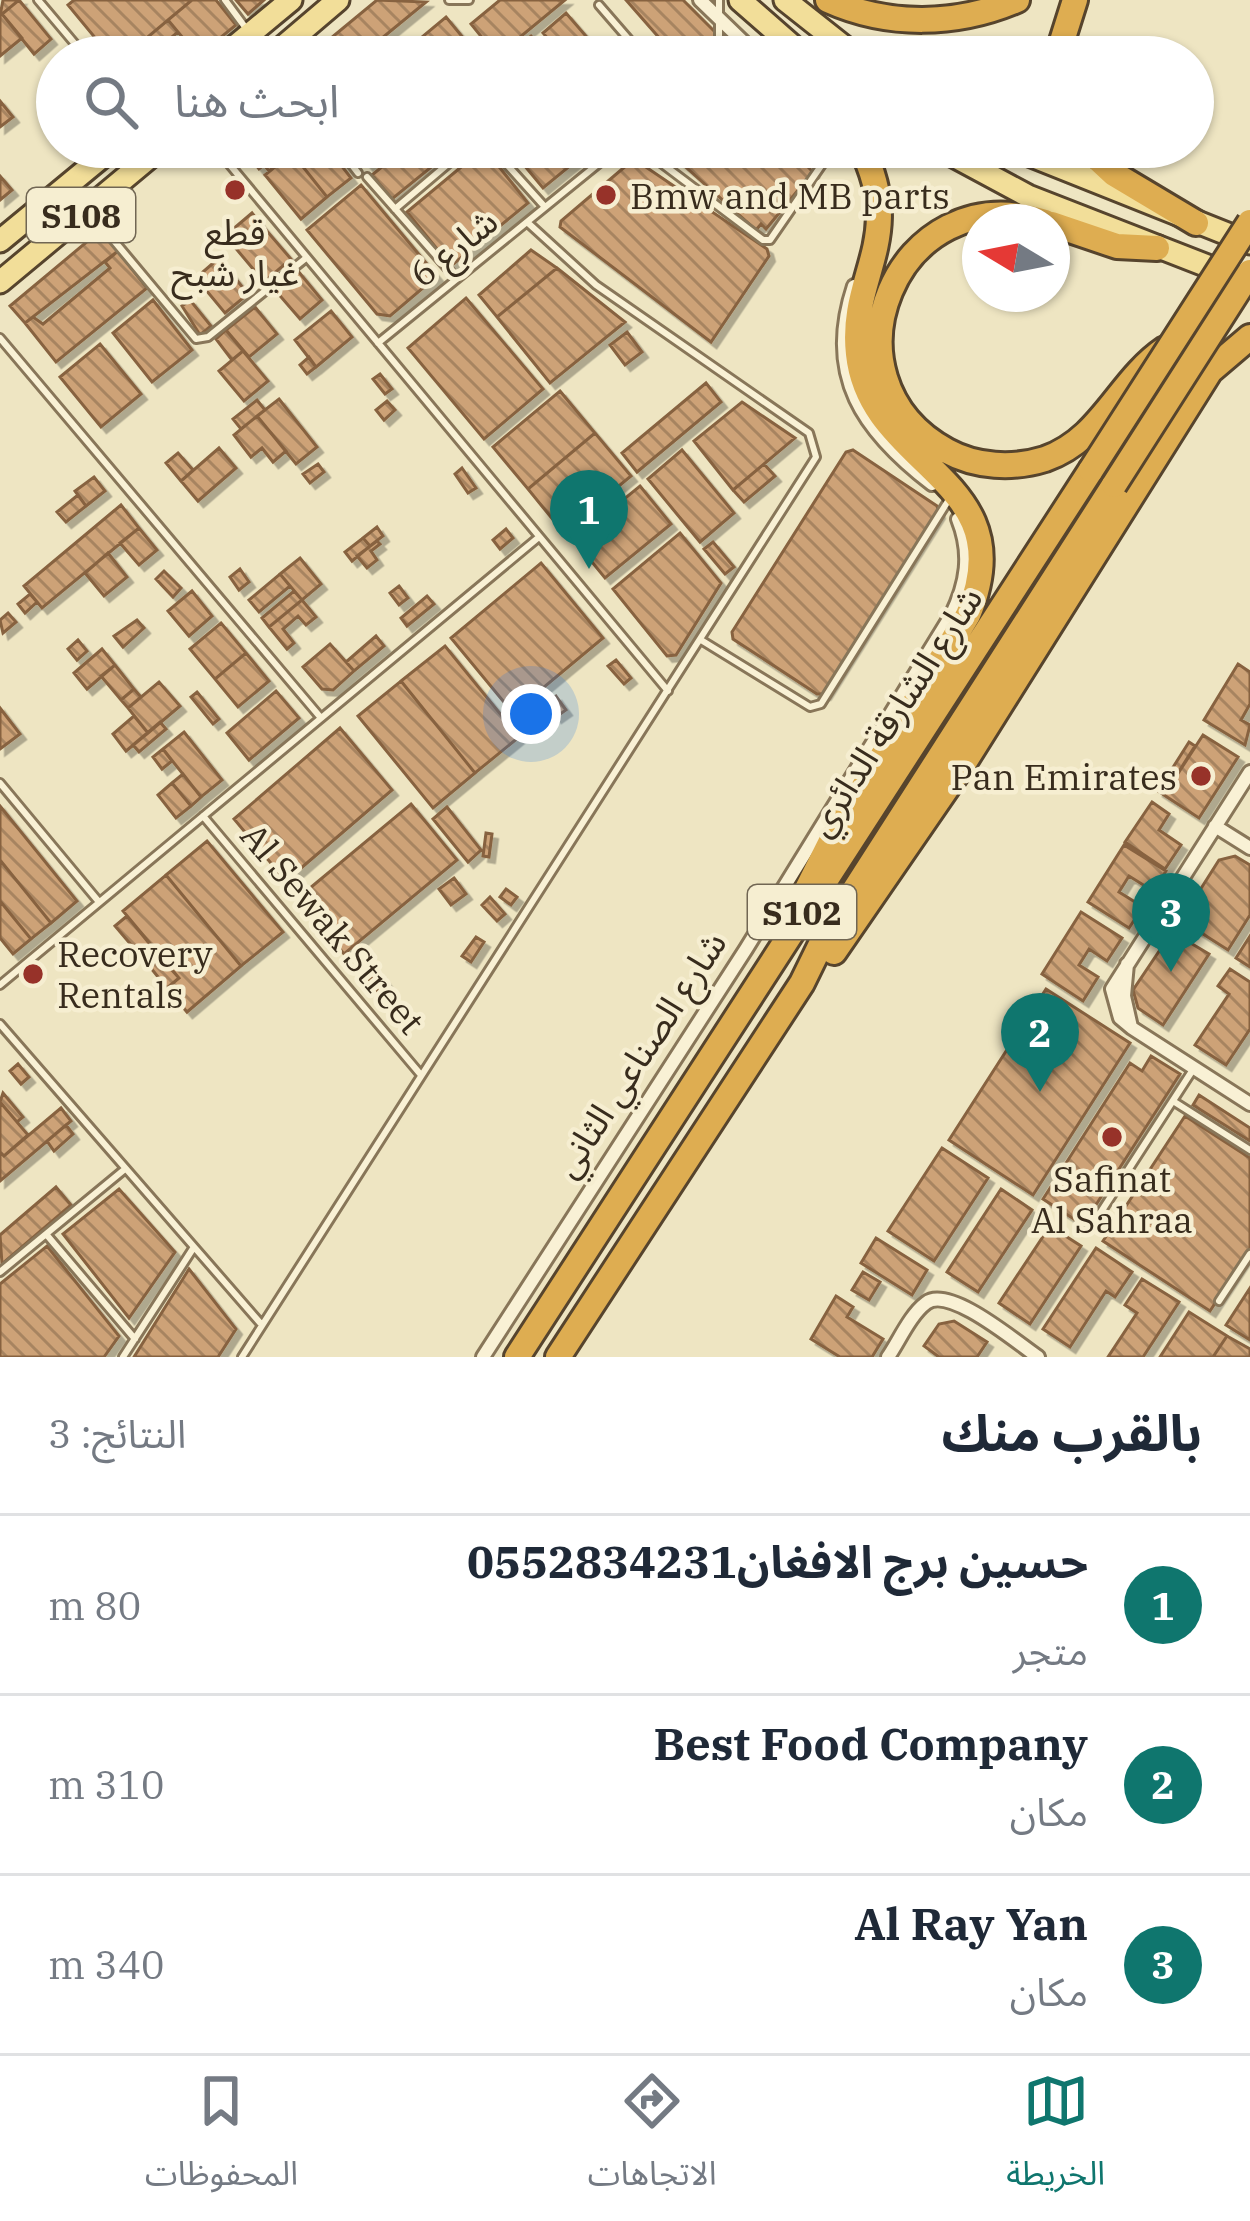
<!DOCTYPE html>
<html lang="ar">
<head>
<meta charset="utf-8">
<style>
	body { margin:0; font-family:"IBM Plex Serif","Noto Sans Arabic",serif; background:#f2f2f3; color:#1f2937; direction:rtl }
	.compass { position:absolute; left:962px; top:204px; width:108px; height:108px; border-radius:50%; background:#fff; box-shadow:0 3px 9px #0004; rotate:280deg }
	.you { position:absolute; left:531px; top:714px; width:42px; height:42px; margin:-30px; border:9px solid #fff; border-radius:50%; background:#1a73e8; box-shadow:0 0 0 18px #1a73e833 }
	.badge { display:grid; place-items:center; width:78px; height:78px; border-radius:50%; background:#0f766e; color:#fff; font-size:39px; font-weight:700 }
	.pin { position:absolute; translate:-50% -99px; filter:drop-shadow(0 3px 6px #0008) }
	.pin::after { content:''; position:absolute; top:63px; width:42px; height:36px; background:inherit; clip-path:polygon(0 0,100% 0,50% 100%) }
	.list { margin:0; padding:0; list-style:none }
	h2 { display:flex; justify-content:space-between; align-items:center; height:156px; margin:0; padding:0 48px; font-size:51px }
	h2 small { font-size:39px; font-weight:400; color:#747a83 }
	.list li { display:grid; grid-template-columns:78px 1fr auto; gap:36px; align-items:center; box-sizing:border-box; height:180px; padding:0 48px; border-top:3px solid #e0e1e3 }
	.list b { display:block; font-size:45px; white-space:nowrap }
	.list p { margin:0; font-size:39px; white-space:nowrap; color:#747a83 }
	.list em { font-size:39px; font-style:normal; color:#747a83 }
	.icon { flex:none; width:66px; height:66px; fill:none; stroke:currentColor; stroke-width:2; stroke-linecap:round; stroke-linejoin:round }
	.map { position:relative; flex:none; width:1250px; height:1357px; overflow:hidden; direction:ltr }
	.search { position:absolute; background:#fff; box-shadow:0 3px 9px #0004; left:36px; right:36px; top:36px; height:132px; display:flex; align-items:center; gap:30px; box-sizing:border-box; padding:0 42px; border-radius:66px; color:#747a83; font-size:45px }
	.sheet { height:696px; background:#fff }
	nav { display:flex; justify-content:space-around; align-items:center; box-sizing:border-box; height:168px; border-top:3px solid #e0e1e3; background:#fff; font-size:33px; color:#747a83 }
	nav a { display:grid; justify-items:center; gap:6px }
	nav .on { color:#0f766e }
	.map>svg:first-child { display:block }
</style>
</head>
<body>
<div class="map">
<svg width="1250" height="1357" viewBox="0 0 1250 1357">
	<defs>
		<pattern id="building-back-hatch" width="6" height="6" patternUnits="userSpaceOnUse" patternTransform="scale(3)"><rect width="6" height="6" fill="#cda277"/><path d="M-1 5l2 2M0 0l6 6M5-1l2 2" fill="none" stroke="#a78461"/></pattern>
		<filter id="shadow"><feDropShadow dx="5.5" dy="5.5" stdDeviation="0" flood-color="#0004"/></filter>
	</defs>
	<rect width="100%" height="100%" fill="#eee5c2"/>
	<!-- building -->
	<path fill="url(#building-back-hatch)" stroke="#87623f" stroke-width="3" filter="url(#shadow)" d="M3,0H19L0,16Z
		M19,0L51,39L34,54L2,14Z
		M74,0H192L124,57H111L68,5Z
		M192,0H216L236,25L198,56L168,20Z
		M236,0H264L248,14Z
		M377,0L426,2L359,57H308Z
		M500,0H565L497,56L471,24Z
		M626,0H683L718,35L717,46L704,57H676Z
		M566,13L604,57H564L543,33Z
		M2,14L22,38L0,56V16Z
		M446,17L479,57H398Z
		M168,20L178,32L148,57H124Z
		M531,36L539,45L524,57H505Z
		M0,101L13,117L0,127Z
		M242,147H287L259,169Z
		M287,147H299L269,171L264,165Z
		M299,147H327L351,178L327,197L292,153Z
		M353,147H388L368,165Z
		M406,147H456L392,199L372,175Z
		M509,147H593L543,188Z
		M674,147H788L813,172L766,229L761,224L756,230L669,152Z
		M484,148L528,203L451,266L407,212Z
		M292,153L327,197L301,219L265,175Z
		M634,159L767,249L769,256L711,342L560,227L561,221Z
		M0,176L12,190L0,200Z
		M361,185L437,276L390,316L377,314L307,230Z
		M252,213L260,223L233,245L225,236Z
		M260,223L291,259L264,282L233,245Z
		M101,230L118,251L25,323L10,306Z
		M531,250L557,268L497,317L479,295Z
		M118,251L147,288L56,362L25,323L33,317L43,324L110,268L105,262Z
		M219,258L248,294L225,313L196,278Z
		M557,268L625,322L550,383L497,317Z
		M298,271L322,300L300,319L275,290Z
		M466,298L543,389L484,439L408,348Z
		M153,300L192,350L152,382L113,333Z
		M190,300L211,326L200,335L182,306Z
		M255,307L277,334L249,357L226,330Z
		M331,311L352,337L316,367L295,340Z
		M226,330L243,351L232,360L216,339Z
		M627,332L642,352L625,365L610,345Z
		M100,344L141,394L101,427L60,377Z
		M243,351L268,381L244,401L219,371Z
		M309,357L316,367L307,374L300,365Z
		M380,374L392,389L385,394L373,379Z
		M706,383L721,402L637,472L622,453Z
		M560,391L595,433L528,489L493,447Z
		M279,399L317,447L296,464L257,416Z
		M257,400L265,410L241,429L233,419Z
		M387,401L395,410L384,420L376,410Z
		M742,402L795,438L733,490L694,441Z
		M257,416L286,451L273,462L262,448L251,457L234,435Z
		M595,433L631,476L563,532L528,489Z
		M219,448L236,468L198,501L181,481Z
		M682,450L734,513L700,542L648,479Z
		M853,450L937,506L939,513L825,694H817L733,639L732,632L846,452Z
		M178,453L193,470L181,481L166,463Z
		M318,464L324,472L310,483L303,474Z
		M764,464L775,476L744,502L733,490Z
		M462,468L476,488L468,493L455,474Z
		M94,477L105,491L86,506L75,491Z
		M640,486L671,524L605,578L574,540Z
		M78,495L86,506L66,522L57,512Z
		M121,505L139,528L42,608L24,586Z
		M377,527L383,536L370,546L363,538Z
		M139,528L157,550L139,565L120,543Z
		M506,529L513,538L500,549L493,540Z
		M680,533L721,583L676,655L667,656L613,589Z
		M363,538L370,546L352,561L345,552Z
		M377,541L380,544L371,551L377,560L367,568L357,556Z
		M713,542L734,567L725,574L704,549Z
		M108,553L127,577L104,596L85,573Z
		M300,558L321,584L302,600L280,574Z
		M541,563L603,638L513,713L451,638Z
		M240,569L249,582L239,590L230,577Z
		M164,571L181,588L173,597L156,579Z
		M280,574L290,586L259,612L249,600Z
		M399,586L408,598L399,605L390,593Z
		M192,591L212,616L189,636L168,611Z
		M294,591L302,600L269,627L262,618Z
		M30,594L37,602L25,613L18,604Z
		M427,596L434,604L407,626L401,618Z
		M302,600L316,617L306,625L298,616L283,629L294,643L287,649L269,627Z
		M8,613L16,622L3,633L0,620Z
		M137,620L144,628L123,647L114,636Z
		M221,623L246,653L215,679L190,649Z
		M376,636L384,646L354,671L346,662Z
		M78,640L87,651L77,660L68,649Z
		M330,644L354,671L333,690L322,689L303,667Z
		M445,646L519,737L475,773L401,681Z
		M102,649L115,665L87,689L74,673Z
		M246,653L269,681L238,707L215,679Z
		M616,660L631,678L624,684L608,666Z
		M1238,664L1250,672V704L1241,720L1250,725L1245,745L1204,720Z
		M115,665L134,689L121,700L101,676Z
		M401,681L475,773L433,808L358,716Z
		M159,682L180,706L148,733L128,708Z
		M134,689L141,697L128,708L121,700Z
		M276,691L299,718L249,760L227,733Z
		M197,692L219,719L213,724L191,697Z
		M556,696L566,710L556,717L550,709L542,715L537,709Z
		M0,708L20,734L0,749Z
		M134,716L148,733L126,751L113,734Z
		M160,722L166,729L139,752L133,745Z
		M340,728L392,790L286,881L234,819Z
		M184,732L222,780L201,797L163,749Z
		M1203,735L1238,757L1199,818L1164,795Z
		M1189,742L1195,746L1164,795L1158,791Z
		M163,749L172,761L162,769L153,757Z
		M183,774L201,797L191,806L172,783Z
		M172,783L191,806L176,818L158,795Z
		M1152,802L1169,814L1159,830L1181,845L1165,869L1125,842Z
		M411,804L457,860L344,954L298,898Z
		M0,806L77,901L51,923L0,860Z
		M447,807L481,850L468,862L433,819Z
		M486,833L492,834L489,857L483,856Z
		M207,841L283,932L241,966L166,875Z
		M1124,845L1166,871L1153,891L1129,876L1119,892L1143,907L1129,928L1088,902Z
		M1235,856L1250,865V915L1228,950L1181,920L1219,860Z
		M0,860L51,923L31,939L0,901Z
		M166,875L241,966L187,1012L167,988L179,978L123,911Z
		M454,878L466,894L451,905L439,889Z
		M506,889L517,897L511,905L500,897Z
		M490,897L505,914L497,921L482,905Z
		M0,901L31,939L13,954L0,938Z
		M1081,912L1122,938L1107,961L1089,949L1079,965L1098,977L1083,1001L1042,974Z
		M127,916L161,958L150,967L115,926Z
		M1172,932L1209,954L1163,1025L1138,1008L1133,990Z
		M1250,936V967L1236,958Z
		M476,937L484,942L471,962L462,956Z
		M161,958L179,978L167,988L150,967Z
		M1230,969L1250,982V1029L1226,1065L1195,1045L1229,994L1218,986Z
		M379,972L389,986L379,993L369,979Z
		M1046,989L1130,1043L1033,1195L949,1140Z
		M1151,1056L1180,1074L1083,1225L1043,1199L1130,1063L1142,1071Z
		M18,1064L29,1077L21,1084L10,1071Z
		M3,1093L23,1117L17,1122L0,1102Z
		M1199,1095L1250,1128V1141L1193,1105Z
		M0,1102L28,1135L4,1156L0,1152Z
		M61,1108L71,1121L0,1181V1152L4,1156Z
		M1185,1116L1250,1158V1250L1210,1311L1103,1241Z
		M66,1125L73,1134L54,1151L47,1141Z
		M942,1148L988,1178L934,1261L888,1231Z
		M56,1187L71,1205L2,1264L0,1235Z
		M119,1189L175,1252L129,1318L63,1234Z
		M1001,1189L1032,1210L978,1292L947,1272Z
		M1050,1226L1081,1246L1030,1324L999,1303Z
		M876,1238L927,1270L912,1295L861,1263Z
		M47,1246L119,1336L104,1357H0V1284Z
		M1096,1248L1132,1272L1115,1297L1106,1291L1070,1347L1043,1329Z
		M189,1269L236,1329L218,1357H134Z
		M863,1272L880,1282L869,1300L852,1290Z
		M1142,1279L1179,1302L1143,1357H1108L1137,1313L1125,1305Z
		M1250,1288V1340L1226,1325Z
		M836,1296L853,1307L847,1317L883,1339L872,1357H840L811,1339Z
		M1189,1312L1227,1336L1213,1357H1160Z
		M954,1321L987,1342L977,1357H939L924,1346L939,1324Z
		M1227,1336L1250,1349V1357H1213Z"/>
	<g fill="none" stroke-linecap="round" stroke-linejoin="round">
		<defs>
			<path id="service" d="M38,0L86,57
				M225,0L248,31
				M449,0H469
				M599,5L644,57
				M719,57V0
				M762,57L794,55
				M215,147L668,691
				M338,147L358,173
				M491,147L545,207
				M640,147L763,240H770L834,147
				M367,177L456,278
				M395,209L468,147
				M90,212L196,339L208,337L306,258
				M0,338L321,718
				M378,343L619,147
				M701,640L810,707L821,704L948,501
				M0,783L99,902
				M203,816L421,1075
				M0,985L539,537
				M0,1024L262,1325
				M1173,1101L1250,1150
				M1099,1215L1194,1068
				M46,1234L135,1339
				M0,1272L125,1169
				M1219,1301L1250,1254
				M123,1357L194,1247
				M242,1357L816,457L809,433L596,285L527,222"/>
			<path id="minor" d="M700,0L759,57
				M854,286C824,376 863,431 932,484
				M1250,772L1112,989L1120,1018L1132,1028L1250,1104
				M1215,826L1250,848
				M1127,964L1124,996L1131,1027
				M483,1357L746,949L951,616C967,583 972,554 958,519
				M888,1357C899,1341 910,1315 926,1303C949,1285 1016,1342 1038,1357"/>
			<path id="primary" d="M740,0L805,57
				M785,0L857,57
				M222,57L291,0
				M271,57L338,0
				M937,147L1028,196L1233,276
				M1009,147L1250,243
				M0,241L114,147
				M0,282L162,147"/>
			<path id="motorway" d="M828,0C888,27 957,26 1017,0
				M801,54L803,57
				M1057,57L1075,0
				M1085,147L1114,174L1196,223
				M1045,222C897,174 813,378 947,451C976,467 1013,469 1045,459C1102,439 1118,381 1165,349
				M1052,224L1117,246L1157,248
				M804,895L832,839L968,615C1026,477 870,469 858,354C849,275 907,239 861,147
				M834,952L962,766L1210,371L1250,337
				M517,1357L1091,470
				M558,1357L802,983L825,936L1114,485"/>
		</defs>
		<!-- service casing -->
		<use href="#service" stroke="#887659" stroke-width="12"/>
		<!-- minor casing -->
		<use href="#minor" stroke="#887659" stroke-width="18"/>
		<!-- primary casing -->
		<use href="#primary" stroke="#56442d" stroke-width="27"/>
		<!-- motorway casing -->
		<use href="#motorway" stroke="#56442d" stroke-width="30"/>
		<!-- service -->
		<use href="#service" stroke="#f9f1d5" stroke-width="6"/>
		<!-- minor -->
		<use href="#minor" stroke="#f9f1d5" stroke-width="12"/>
		<!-- primary -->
		<use href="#primary" stroke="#f2de99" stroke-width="21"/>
		<!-- motorway -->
		<use href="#motorway" stroke="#dead51" stroke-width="24"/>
		<defs>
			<path id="motorway-bridge" d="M1091,470L1250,222
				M1114,485L1250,272"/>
		</defs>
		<!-- motorway-bridge casing -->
		<use href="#motorway-bridge" stroke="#56442d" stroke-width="30" stroke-linecap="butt"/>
		<!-- motorway-bridge -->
		<use href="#motorway-bridge" stroke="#dead51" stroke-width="24"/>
	</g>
	<!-- markers -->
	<g fill="#973229" stroke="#f6eed1" stroke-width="4.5">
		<circle cx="235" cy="190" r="12"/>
		<circle cx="606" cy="195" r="12"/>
		<circle cx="1201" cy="776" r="12"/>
		<circle cx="33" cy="974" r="12"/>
		<circle cx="1112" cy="1137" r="12"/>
	</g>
	<g text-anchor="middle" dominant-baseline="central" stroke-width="9" stroke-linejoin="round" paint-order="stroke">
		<!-- shield labels -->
		<g fill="#f6eed1" stroke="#716653" stroke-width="3">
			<rect x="27" y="188" width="108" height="54" rx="9"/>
			<rect x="748" y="885" width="108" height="54" rx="9"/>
		</g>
		<g font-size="33" font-weight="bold" fill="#382c1d">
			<text x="81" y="215">S108</text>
			<text x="802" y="912">S102</text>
		</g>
		<!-- poi labels -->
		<g font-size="36" fill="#382c1d" stroke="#f6eed1" text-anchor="start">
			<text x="630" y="195">Bmw and MB parts</text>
			<text x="235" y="231" text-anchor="middle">قطع<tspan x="235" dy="41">غيار شبح</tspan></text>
			<text x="1177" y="776" text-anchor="end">Pan Emirates</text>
			<text x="57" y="953">Recovery<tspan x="57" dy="41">Rentals</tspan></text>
			<text x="1112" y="1178" text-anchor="middle">Safinat<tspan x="1112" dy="41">Al Sahraa</tspan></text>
		</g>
		<!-- street labels -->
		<g font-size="36" fill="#382c1d" stroke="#f6eed1">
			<text transform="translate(453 247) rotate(-39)">شارع 6</text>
			<text transform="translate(894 711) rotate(-57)">شارع الشارقة الدائري</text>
			<text transform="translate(333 928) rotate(50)">Al Sewak Street</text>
			<text transform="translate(639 1054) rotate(-57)">شارع الصناعي الثاني</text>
		</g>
	</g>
</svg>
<svg class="compass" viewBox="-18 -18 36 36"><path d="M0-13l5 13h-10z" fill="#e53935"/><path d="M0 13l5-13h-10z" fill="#747a83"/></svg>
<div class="you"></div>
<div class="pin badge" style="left:589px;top:569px">1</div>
<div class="pin badge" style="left:1040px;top:1092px">2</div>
<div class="pin badge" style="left:1171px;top:972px">3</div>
<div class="search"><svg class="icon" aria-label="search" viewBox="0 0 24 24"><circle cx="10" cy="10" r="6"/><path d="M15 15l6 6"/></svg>ابحث هنا</div>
</div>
<section class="sheet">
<h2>بالقرب منك<small>النتائج: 3</small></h2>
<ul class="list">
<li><span class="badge">1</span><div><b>حسين برج الافغان0552834231</b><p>متجر</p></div><em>80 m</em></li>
<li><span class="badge">2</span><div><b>Best Food Company</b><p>مكان</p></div><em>310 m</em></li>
<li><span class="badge">3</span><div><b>Al Ray Yan</b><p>مكان</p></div><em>340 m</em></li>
</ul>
</section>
<nav>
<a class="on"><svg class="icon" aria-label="map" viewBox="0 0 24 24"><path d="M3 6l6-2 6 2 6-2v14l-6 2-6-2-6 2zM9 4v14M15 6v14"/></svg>الخريطة</a>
<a><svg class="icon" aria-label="directions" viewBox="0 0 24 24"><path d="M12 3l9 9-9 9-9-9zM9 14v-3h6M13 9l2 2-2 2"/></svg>الاتجاهات</a>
<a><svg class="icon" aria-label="saved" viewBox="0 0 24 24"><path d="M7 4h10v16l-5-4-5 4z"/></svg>المحفوظات</a>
</nav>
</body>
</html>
